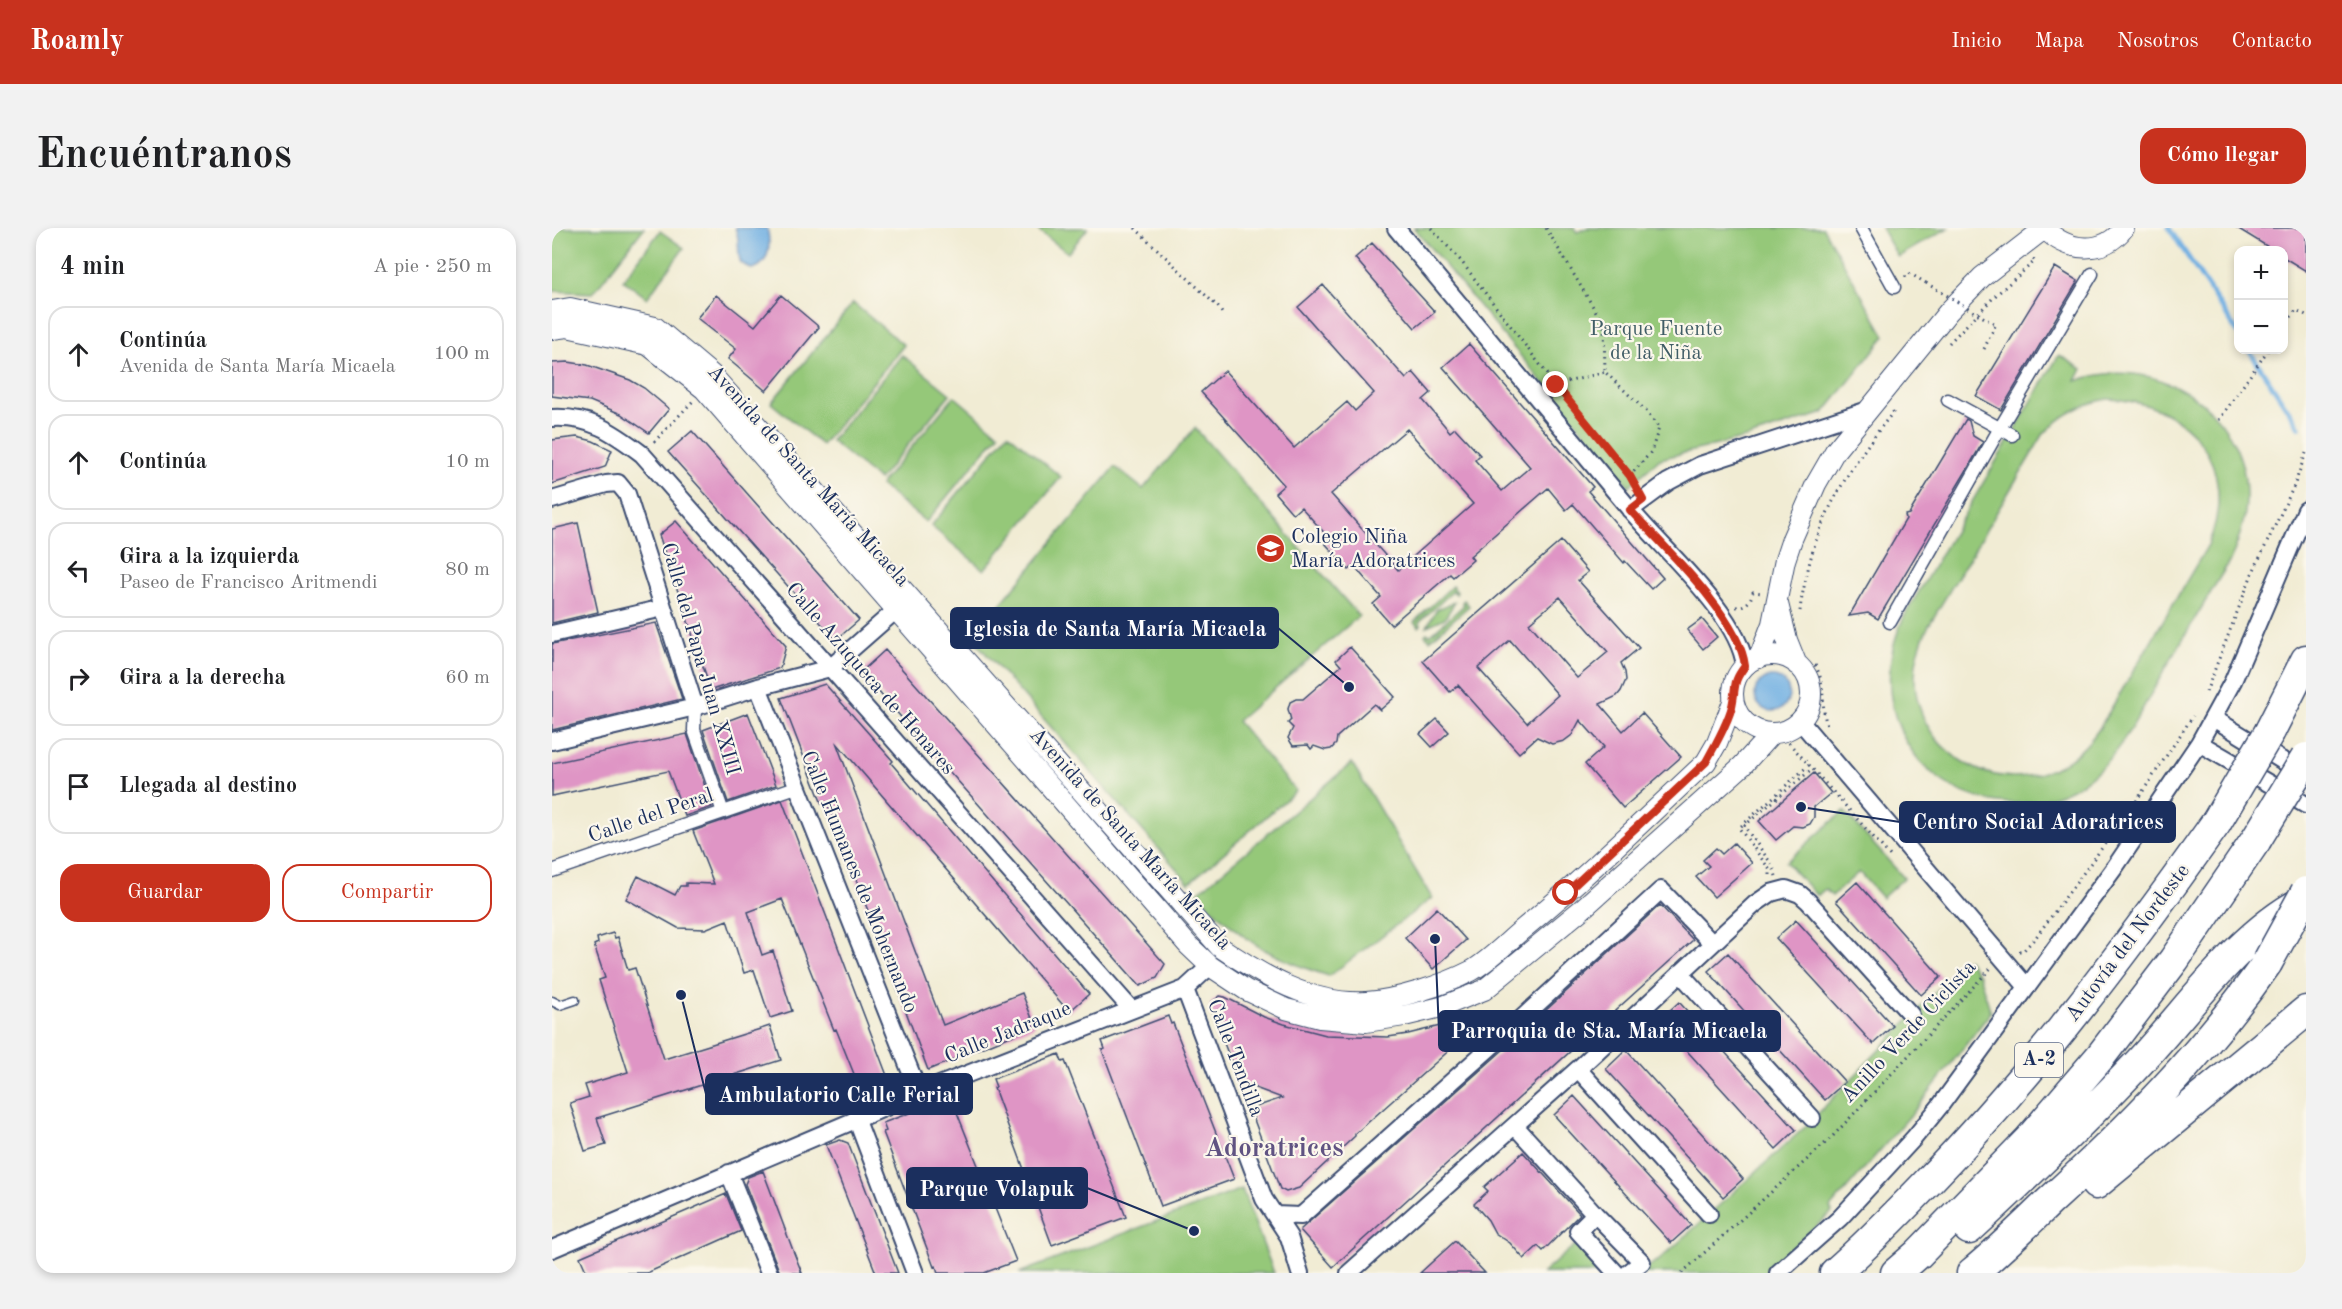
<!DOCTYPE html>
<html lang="es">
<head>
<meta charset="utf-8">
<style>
	body { margin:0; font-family:"Old Standard TT",serif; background:#f2f2f2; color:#202124 }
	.controls { position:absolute; right:18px; top:18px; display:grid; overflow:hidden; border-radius:12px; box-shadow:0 3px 9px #0003 }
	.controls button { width:54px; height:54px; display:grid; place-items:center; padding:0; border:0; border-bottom:2px solid #e0e0e0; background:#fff; color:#202124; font:30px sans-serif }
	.stop { position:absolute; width:18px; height:18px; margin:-14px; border:4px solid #c8321e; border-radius:50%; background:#fff }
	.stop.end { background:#c8321e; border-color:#fff; box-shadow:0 2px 6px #0008 }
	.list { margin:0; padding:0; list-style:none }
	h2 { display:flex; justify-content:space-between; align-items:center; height:78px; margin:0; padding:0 24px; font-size:26px }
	h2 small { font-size:20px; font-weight:400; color:#757577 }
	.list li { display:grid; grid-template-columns:39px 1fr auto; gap:18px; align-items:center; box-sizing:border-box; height:96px; margin:0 12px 12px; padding:0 12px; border:2px solid #e0e0e0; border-radius:18px }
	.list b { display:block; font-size:22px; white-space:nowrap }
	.list p { margin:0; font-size:20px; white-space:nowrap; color:#757577 }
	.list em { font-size:20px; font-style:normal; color:#757577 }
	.actions { display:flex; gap:12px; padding:18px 24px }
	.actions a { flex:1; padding:14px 0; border:2px solid #c8321e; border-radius:18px; text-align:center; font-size:21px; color:#c8321e }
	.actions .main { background:#c8321e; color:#fff }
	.icon { flex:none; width:33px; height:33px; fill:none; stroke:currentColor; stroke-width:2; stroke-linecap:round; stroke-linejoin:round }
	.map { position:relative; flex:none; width:1754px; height:1045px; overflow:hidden; border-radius:18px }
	header { display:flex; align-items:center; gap:36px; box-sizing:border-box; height:84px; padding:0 30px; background:#c8321e; color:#fff }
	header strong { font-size:28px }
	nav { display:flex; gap:33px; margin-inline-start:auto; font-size:21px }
	.intro { display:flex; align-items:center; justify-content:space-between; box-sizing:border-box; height:144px; padding:0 36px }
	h1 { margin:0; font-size:42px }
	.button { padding:15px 27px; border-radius:18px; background:#c8321e; color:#fff; font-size:21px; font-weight:700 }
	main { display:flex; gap:36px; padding:0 36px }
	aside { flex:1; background:#fff; border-radius:18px; box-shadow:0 3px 9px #0003 }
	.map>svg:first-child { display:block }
</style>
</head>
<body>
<header>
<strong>Roamly</strong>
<nav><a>Inicio</a><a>Mapa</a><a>Nosotros</a><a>Contacto</a></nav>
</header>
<div class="intro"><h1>Encuéntranos</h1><a class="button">Cómo llegar</a></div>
<main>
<aside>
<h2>4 min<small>A pie · 250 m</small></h2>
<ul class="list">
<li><svg class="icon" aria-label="ahead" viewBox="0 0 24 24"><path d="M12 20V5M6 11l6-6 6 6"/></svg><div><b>Continúa</b><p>Avenida de Santa María Micaela</p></div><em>100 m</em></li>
<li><svg class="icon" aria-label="ahead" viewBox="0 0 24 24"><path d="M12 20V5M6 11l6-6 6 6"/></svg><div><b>Continúa</b></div><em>10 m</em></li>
<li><svg class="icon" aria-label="left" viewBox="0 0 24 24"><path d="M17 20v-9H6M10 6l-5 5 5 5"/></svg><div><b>Gira a la izquierda</b><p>Paseo de Francisco Aritmendi</p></div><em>80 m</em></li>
<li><svg class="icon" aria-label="right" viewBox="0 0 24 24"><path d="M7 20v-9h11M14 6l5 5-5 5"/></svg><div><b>Gira a la derecha</b></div><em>60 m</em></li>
<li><svg class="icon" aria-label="arrive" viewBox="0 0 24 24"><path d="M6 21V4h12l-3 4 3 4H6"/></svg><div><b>Llegada al destino</b></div></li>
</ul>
<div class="actions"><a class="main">Guardar</a><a>Compartir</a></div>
</aside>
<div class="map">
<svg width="1754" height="1045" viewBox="0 0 1754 1045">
	<rect width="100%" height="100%" fill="#fbf7ec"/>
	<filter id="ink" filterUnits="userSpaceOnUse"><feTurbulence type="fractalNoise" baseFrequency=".0167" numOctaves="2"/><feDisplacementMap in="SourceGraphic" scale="12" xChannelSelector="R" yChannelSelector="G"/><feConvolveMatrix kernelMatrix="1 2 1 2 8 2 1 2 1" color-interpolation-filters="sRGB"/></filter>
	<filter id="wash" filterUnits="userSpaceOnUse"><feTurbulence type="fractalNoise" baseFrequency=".008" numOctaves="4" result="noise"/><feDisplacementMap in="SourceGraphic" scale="24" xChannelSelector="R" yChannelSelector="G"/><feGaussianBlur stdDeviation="1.35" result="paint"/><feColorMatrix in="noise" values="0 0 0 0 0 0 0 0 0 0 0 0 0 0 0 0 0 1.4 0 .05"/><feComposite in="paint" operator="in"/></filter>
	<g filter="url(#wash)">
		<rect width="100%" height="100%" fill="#f1ecd4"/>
		<!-- green -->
		<path fill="#95c879" stroke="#587c6c" stroke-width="1.5" fill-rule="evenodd" d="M0,0H92L41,65L0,63Z
			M487,0H536L516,25L486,2Z
			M862,0H1022L1025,4L1035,0H1271L1333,108L1272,185L1197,209L1108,231L1077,258Z
			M1329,0H1396L1346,29Z
			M108,3L132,20L95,70L71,52Z
			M301,75L352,117L270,217L219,175Z
			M350,127L398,166L327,252L279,213Z
			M1507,127L1530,141L1524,153C1602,124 1692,179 1694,265C1695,288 1688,309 1679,331C1655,370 1632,409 1609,448C1587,486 1567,531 1529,556C1505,571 1475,578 1446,574C1353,561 1312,465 1354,385ZM1555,171C1638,173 1689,238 1656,317L1547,501C1471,610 1316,514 1377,397L1491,207C1508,188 1529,176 1555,171Z
			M402,168L447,206L374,294L328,257Z
			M643,200L807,388L685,493L744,563L637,655L420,410L563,239L591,261Z
			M456,205L509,249L432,342L379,298Z
			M900,358L905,364L904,366L901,363L867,394L869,397L867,399L862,394Z
			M912,372L917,378L878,412L873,407L875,405L878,407L912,377L910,374Z
			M903,374L893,390L875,398L885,381Z
			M800,535L880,670L777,748C716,729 689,712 645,665Z
			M1292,583L1352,650L1330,670L1307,644L1280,668L1273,661L1265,668L1234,634Z
			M1415,731L1427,747L1439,784L1364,881L1278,980L1280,984L1212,1045H1089L1104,1033L1105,1034L1254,898Z
			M690,961L722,1045H467Z
			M1024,1016L1049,1045H991Z"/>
		<!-- water -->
		<path fill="#6fafe2" stroke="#456fa0" stroke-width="1.5" d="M183,0H215C219,15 218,38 199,41L189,35C184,24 189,12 183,0Z
			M1203 466a17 17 0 1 1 34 0a17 17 0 1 1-34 0Z"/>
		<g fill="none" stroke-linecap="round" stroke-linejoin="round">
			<!-- stream -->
			<path stroke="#6fafe2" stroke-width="5" d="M1617,0L1686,105
				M1697,122L1747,199"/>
		</g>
		<g id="blocks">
			<!-- building -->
			<path fill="#df95c5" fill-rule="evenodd" d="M1685,0H1754V43L1731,29V22H1721Z
				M820,15L883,84L863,100L803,30Z
				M1503,39L1526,53L1449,182L1424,168Z
				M771,57L854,151L861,144L879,165L871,172L898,204L903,200L928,227L923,232L950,263L978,239L891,139L917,116L1041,259L1036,263L1111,350L1099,361L1073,333L1072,335L1021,276L1014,282L996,260L918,328L921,332L901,349L898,346L839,397L821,376L829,369L802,338L797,342L772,314L777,310L749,279L741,286L723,265L732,257L649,164L673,143L742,220L795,174L803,183L822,165L746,79ZM855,201L921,276L846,342L779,266Z
				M164,67L203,98L229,67L267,99L214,163L176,131L184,121L145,90Z
				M16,134L35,137L78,152L92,160L117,181L97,205L69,186L38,173L0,168V135Z
				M1414,191L1417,193L1421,208L1431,214L1413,245L1326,391L1316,385L1297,388L1354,291L1353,287L1357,286Z
				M140,203L307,392L284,412L116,224Z
				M25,209L41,213L60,222L53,239L0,256V212Z
				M124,293L234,418L228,440L159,462L107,307Z
				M26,295L46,384L0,395V301Z
				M1009,313L1036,344L1026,352L1087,420L1069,435L1073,444L1074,452L1069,463L1065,468L1048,476L1071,503L1090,485L1129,529L1071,580L1033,536L1052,519L1028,492L1020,507L1012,513L1000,516L985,509L967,525L906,457L898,464L871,433ZM1008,369L1056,424L1025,450L977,395ZM958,412L1006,467L975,495L926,440Z
				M1150,391L1165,409L1151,421L1135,402Z
				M104,395L130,471L0,502V416Z
				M798,419L843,469L828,482L822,476L785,509L784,516L779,521L773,522L762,518L759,521L756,517L741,518L736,510L741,500L736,495L739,492L736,481L738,474L744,471H751L789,438L784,432Z
				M333,422L613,736L605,750L588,758L309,444Z
				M273,456L341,533L339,535L537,766L517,784L284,514L391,797L470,765L483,798L376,842L275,574L270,576L229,470Z
				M196,485L224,557L176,574L151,502Z
				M885,491L897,504L880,519L868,506Z
				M135,506L160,579L133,588L116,543L0,568V535Z
				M1262,545L1279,565L1262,579V589L1258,596L1251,599L1241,598L1224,612L1207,593Z
				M230,572L339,858L312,871L284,801L282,802L230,671L196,684L210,727L221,723L240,783L218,790L202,742L192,745L175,692L153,701L126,700L74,671L86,648L123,667L128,658H134V655L162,656L141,603Z
				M1182,615L1200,635L1162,669L1144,649L1157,638L1151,632L1164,620L1170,626Z
				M1305,654L1389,749L1369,767L1284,673Z
				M1108,677L1141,712L781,1039L748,1002L950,823Z
				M885,680L914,712L881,741L853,710Z
				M1244,692L1341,798L1321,816L1224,710Z
				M61,705L63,710L66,709L76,742L83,740L112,831L218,798L229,832L45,890L54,917L33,923L18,875L37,869L33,857L76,844L47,752L53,750L42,717L46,715L45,710Z
				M1176,725L1293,854L1273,872L1156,743Z
				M668,768L673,769L712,789L732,796L774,807L836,809L856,806L896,796L907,799L910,811L803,906V908L747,960L734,964L728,961L698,881L730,870L687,854L658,779L660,774Z
				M1127,774L1244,902L1224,921L1107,792Z
				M616,788L619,796L621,795L682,951L609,978L550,822L553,821L550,813Z
				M1074,822L1191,951L1171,969L1054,841Z
				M507,826L510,834L513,833L574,989L500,1017L442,860L444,859L441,851Z
				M1022,868L1139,997L1119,1015L1002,887Z
				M397,870L400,878L402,877L464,1033L432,1045H386L384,1038L382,1039L331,904L334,903L331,895Z
				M288,912L296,915L346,1045H324L274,917Z
				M971,924L1028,986L991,1023L986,1018L972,1031L958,1015L943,1005L936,992L922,976L936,963L932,959Z
				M211,943L242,1025L250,1045H228L193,956L196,949Z
				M174,966L189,1003L95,1045H35L28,1029Z
				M903,1013L933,1045H868Z"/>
		</g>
	</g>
	<g filter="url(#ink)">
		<use href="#blocks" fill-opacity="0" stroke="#3b4b70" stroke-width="1.5"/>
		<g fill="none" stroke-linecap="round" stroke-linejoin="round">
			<defs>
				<path id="service" d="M0,773L8,777L23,772"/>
				<path id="pedestrian" d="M1309,0L1342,59
					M1396,172L1460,207
					M1338,394L1448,200L1540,46
					M143,479L142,502L171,584
					M0,643L244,559"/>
				<path id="minor" d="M844,0C922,93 999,186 1076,279C1109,320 1187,386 1193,438
					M0,190C38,188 61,204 90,226L579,781
					M0,272L54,256L66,255L75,266L143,479
					M1078,282L1116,254L1148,237L1313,183
					M0,406L111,380
					M206,459L367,865
					M1661,490L1752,546
					M1248,493L1475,759
					M0,513L143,479L206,459L278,440L352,375
					M1647,515L1754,577
					M1128,745L1260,890
					M633,761L712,971L737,1009L748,1045
					M1026,841L1157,986
					M304,890L363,1045
					M963,898L1043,986L1090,1034L1076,1045
					M177,945L217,1045
					M1043,986L1026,1003L1064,1045
					M723,987L749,988L943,815L1109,662L1160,715
					M0,1021L367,865L633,761L658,738
					M797,1045L1026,841L1203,676L1219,665L1234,661L1248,666L1256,673L1359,787
					M1226,1045L1288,990L1362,910L1388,878L1563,639L1647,515L1681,453L1754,282"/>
				<path id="tertiary" d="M1492,0C1515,24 1551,28 1572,0
					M0,83L18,80L103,99L160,147L668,719C711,748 759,777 814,774C844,772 892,757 919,743C936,734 956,713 972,700C1035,648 1094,590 1154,534L1165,515L1181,474
					M0,101L15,99L96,117L152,161L636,717L658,738L694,762L734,781L768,790L814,794L852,788L889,779L932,762L1029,682L1190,538L1219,506
					M1226,376L1235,412L1245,437
					M1181 466a39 39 0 1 1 78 0a39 39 0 1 1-78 0Z
					M1207,430L1220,396L1233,332L1240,311L1264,256L1283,223L1397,83L1430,49L1493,0"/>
				<path id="motorway" d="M1718,503L1754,432
					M1544,956L1754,783
					M1417,1001C1472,950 1527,898 1578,844C1633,788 1683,708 1754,672
					M1283,1045C1315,1017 1344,987 1374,956C1482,845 1574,722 1664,595
					M1344,1045L1366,1026L1477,912L1548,829L1622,732L1704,612
					M1420,1045C1447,1023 1472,998 1497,974C1577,901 1653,824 1715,735"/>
			</defs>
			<!-- service casing -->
			<use href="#service" stroke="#3b4b70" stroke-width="11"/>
			<!-- pedestrian casing -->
			<use href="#pedestrian" stroke="#3b4b70" stroke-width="15"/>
			<!-- minor casing -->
			<use href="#minor" stroke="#3b4b70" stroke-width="20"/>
			<!-- tertiary casing -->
			<use href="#tertiary" stroke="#3b4b70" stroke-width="22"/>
			<!-- motorway casing -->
			<use href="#motorway" stroke="#3b4b70" stroke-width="33"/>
			<!-- path -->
			<path stroke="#3b4b70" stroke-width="3" stroke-dasharray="1.5 4.5" stroke-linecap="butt" d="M583,0L666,79L670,85
				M879,0L909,33L989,138L1078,248L1083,257
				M994,0L1052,97L1053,144L1094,183L1107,200L1099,224L1078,248
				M0,2L3,0
				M1353,49L1357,45L1374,55
				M1732,99L1744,82L1754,87
				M1397,115L1445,66L1483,33L1481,31
				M1432,121L1444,96L1436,92
				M1004,157L1053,144
				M1667,192L1716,122
				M102,214L141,173
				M1184,379C1195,378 1198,374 1201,364L1210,365
				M1248,383C1249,371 1252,359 1255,346C1268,283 1302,233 1342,183
				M1263,437C1275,458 1268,476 1275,498
				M1171,460L1176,443
				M1654,464L1700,346L1742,258L1754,225
				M1257,537L1340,630
				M1218,647V642L1187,600L1257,537L1236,514L1234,515
				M1224,648L1221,638L1192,598L1260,541
				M1467,723H1471L1484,709L1581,578L1641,488
				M1130,1045L1280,909L1439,740"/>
			<!-- service -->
			<use href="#service" stroke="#fff" stroke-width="8"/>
			<!-- pedestrian -->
			<use href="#pedestrian" stroke="#fff" stroke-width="12"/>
			<!-- minor -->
			<use href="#minor" stroke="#fff" stroke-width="16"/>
			<!-- tertiary -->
			<use href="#tertiary" stroke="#fff" stroke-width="20"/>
			<!-- motorway -->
			<use href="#motorway" stroke="#fff" stroke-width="30"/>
			<defs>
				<path id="motorway-bridge" d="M1664,595L1718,503
					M1704,612L1754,530
					M1715,735L1754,664"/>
			</defs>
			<!-- motorway-bridge casing -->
			<use href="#motorway-bridge" stroke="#3b4b70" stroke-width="33" stroke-linecap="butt"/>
			<!-- path-bridge -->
			<path stroke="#3b4b70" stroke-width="3" stroke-dasharray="1.5 4.5" stroke-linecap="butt" d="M1374,55L1436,92"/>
			<!-- motorway-bridge -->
			<use href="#motorway-bridge" stroke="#fff" stroke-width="30"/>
		</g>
	</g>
	<g fill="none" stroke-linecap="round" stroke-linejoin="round" filter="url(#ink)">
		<!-- route -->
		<path stroke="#c8321e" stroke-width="8" d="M1004,157L1078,248L1091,272L1078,282C1111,318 1188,390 1193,438C1181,454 1184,456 1181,473C1179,490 1162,519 1154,534L1014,665"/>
	</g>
	<!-- icons -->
	<defs>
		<symbol id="school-disc" viewBox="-11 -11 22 22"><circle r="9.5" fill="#c8321e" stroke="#fbf7ec"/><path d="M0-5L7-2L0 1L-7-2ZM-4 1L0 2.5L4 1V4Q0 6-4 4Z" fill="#fff"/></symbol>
	</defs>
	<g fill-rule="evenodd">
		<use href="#school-disc" x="702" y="304" width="33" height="33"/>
	</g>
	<g text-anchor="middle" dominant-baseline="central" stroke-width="4.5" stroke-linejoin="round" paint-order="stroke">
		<!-- shield labels -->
		<rect fill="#fbf7ec" stroke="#5e6b89" stroke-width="1.5" x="1463" y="815" width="48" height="34" rx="4.5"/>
		<g font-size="20" font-weight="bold" fill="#1b2f5e">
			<text x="1487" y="832">A-2</text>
		</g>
		<!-- park labels -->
		<g font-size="21" fill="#405d66" stroke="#fbf7ec">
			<text x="1104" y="101">Parque Fuente<tspan x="1104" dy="24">de la Niña</tspan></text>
		</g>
		<!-- street labels -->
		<g font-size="21" fill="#1b2f5e" stroke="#fbf7ec">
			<text transform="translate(256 248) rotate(48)">Avenida de Santa María Micaela</text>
			<text transform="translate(148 431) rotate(74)">Calle del Papa Juan XXIII</text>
			<text transform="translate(318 451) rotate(49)">Calle Azuqueca de Henares</text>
			<text transform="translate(99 588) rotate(-19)">Calle del Peral</text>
			<text transform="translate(578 611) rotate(48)">Avenida de Santa María Micaela</text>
			<text transform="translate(307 654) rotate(68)">Calle Humanes de Mohernando</text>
			<text transform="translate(1576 715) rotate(-53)">Autovía del Nordeste</text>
			<text transform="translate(1357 804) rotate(-47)">Anillo Verde Ciclista</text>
			<text transform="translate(456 805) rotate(-22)">Calle Jadraque</text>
			<text transform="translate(683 830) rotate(69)">Calle Tendilla</text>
		</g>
		<!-- poi labels -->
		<g font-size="21" fill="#1b2f5e" stroke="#fbf7ec" text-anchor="start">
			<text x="739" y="309">Colegio Niña<tspan x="739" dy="24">María Adoratrices</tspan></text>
		</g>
		<!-- district labels -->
		<g font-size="27" font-weight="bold" fill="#605382" stroke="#fbf7ec">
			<text x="722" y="920">Adoratrices</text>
		</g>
	</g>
	<!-- callouts -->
	<path fill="none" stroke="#1b2f5e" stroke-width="2" d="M797 459L726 400M1249 579L1348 594M883 711L887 803M129 767L154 866M642 1003L535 960"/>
	<g fill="#1b2f5e" stroke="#fbf7ec" stroke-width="2">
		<circle cx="797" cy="459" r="6"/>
		<circle cx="1249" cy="579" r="6"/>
		<circle cx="883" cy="711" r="6"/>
		<circle cx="129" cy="767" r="6"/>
		<circle cx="642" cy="1003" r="6"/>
	</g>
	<g fill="#1b2f5e" stroke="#1b2f5e" stroke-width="2">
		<rect x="399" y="380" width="327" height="40" rx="6"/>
		<rect x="1348" y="574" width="275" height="40" rx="6"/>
		<rect x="887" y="783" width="341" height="40" rx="6"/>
		<rect x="154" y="846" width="266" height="40" rx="6"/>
		<rect x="355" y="940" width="180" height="40" rx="6"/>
	</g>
	<g font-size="22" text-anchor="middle" font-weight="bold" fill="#fff">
		<text x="563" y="408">Iglesia de Santa María Micaela</text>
		<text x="1486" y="601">Centro Social Adoratrices</text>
		<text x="1057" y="810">Parroquia de Sta. María Micaela</text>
		<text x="287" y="874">Ambulatorio Calle Ferial</text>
		<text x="445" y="968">Parque Volapuk</text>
	</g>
</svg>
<div class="controls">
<button>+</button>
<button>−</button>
</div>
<div class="stop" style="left:1014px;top:665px"></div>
<div class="stop end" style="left:1004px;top:157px"></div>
</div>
</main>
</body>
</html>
